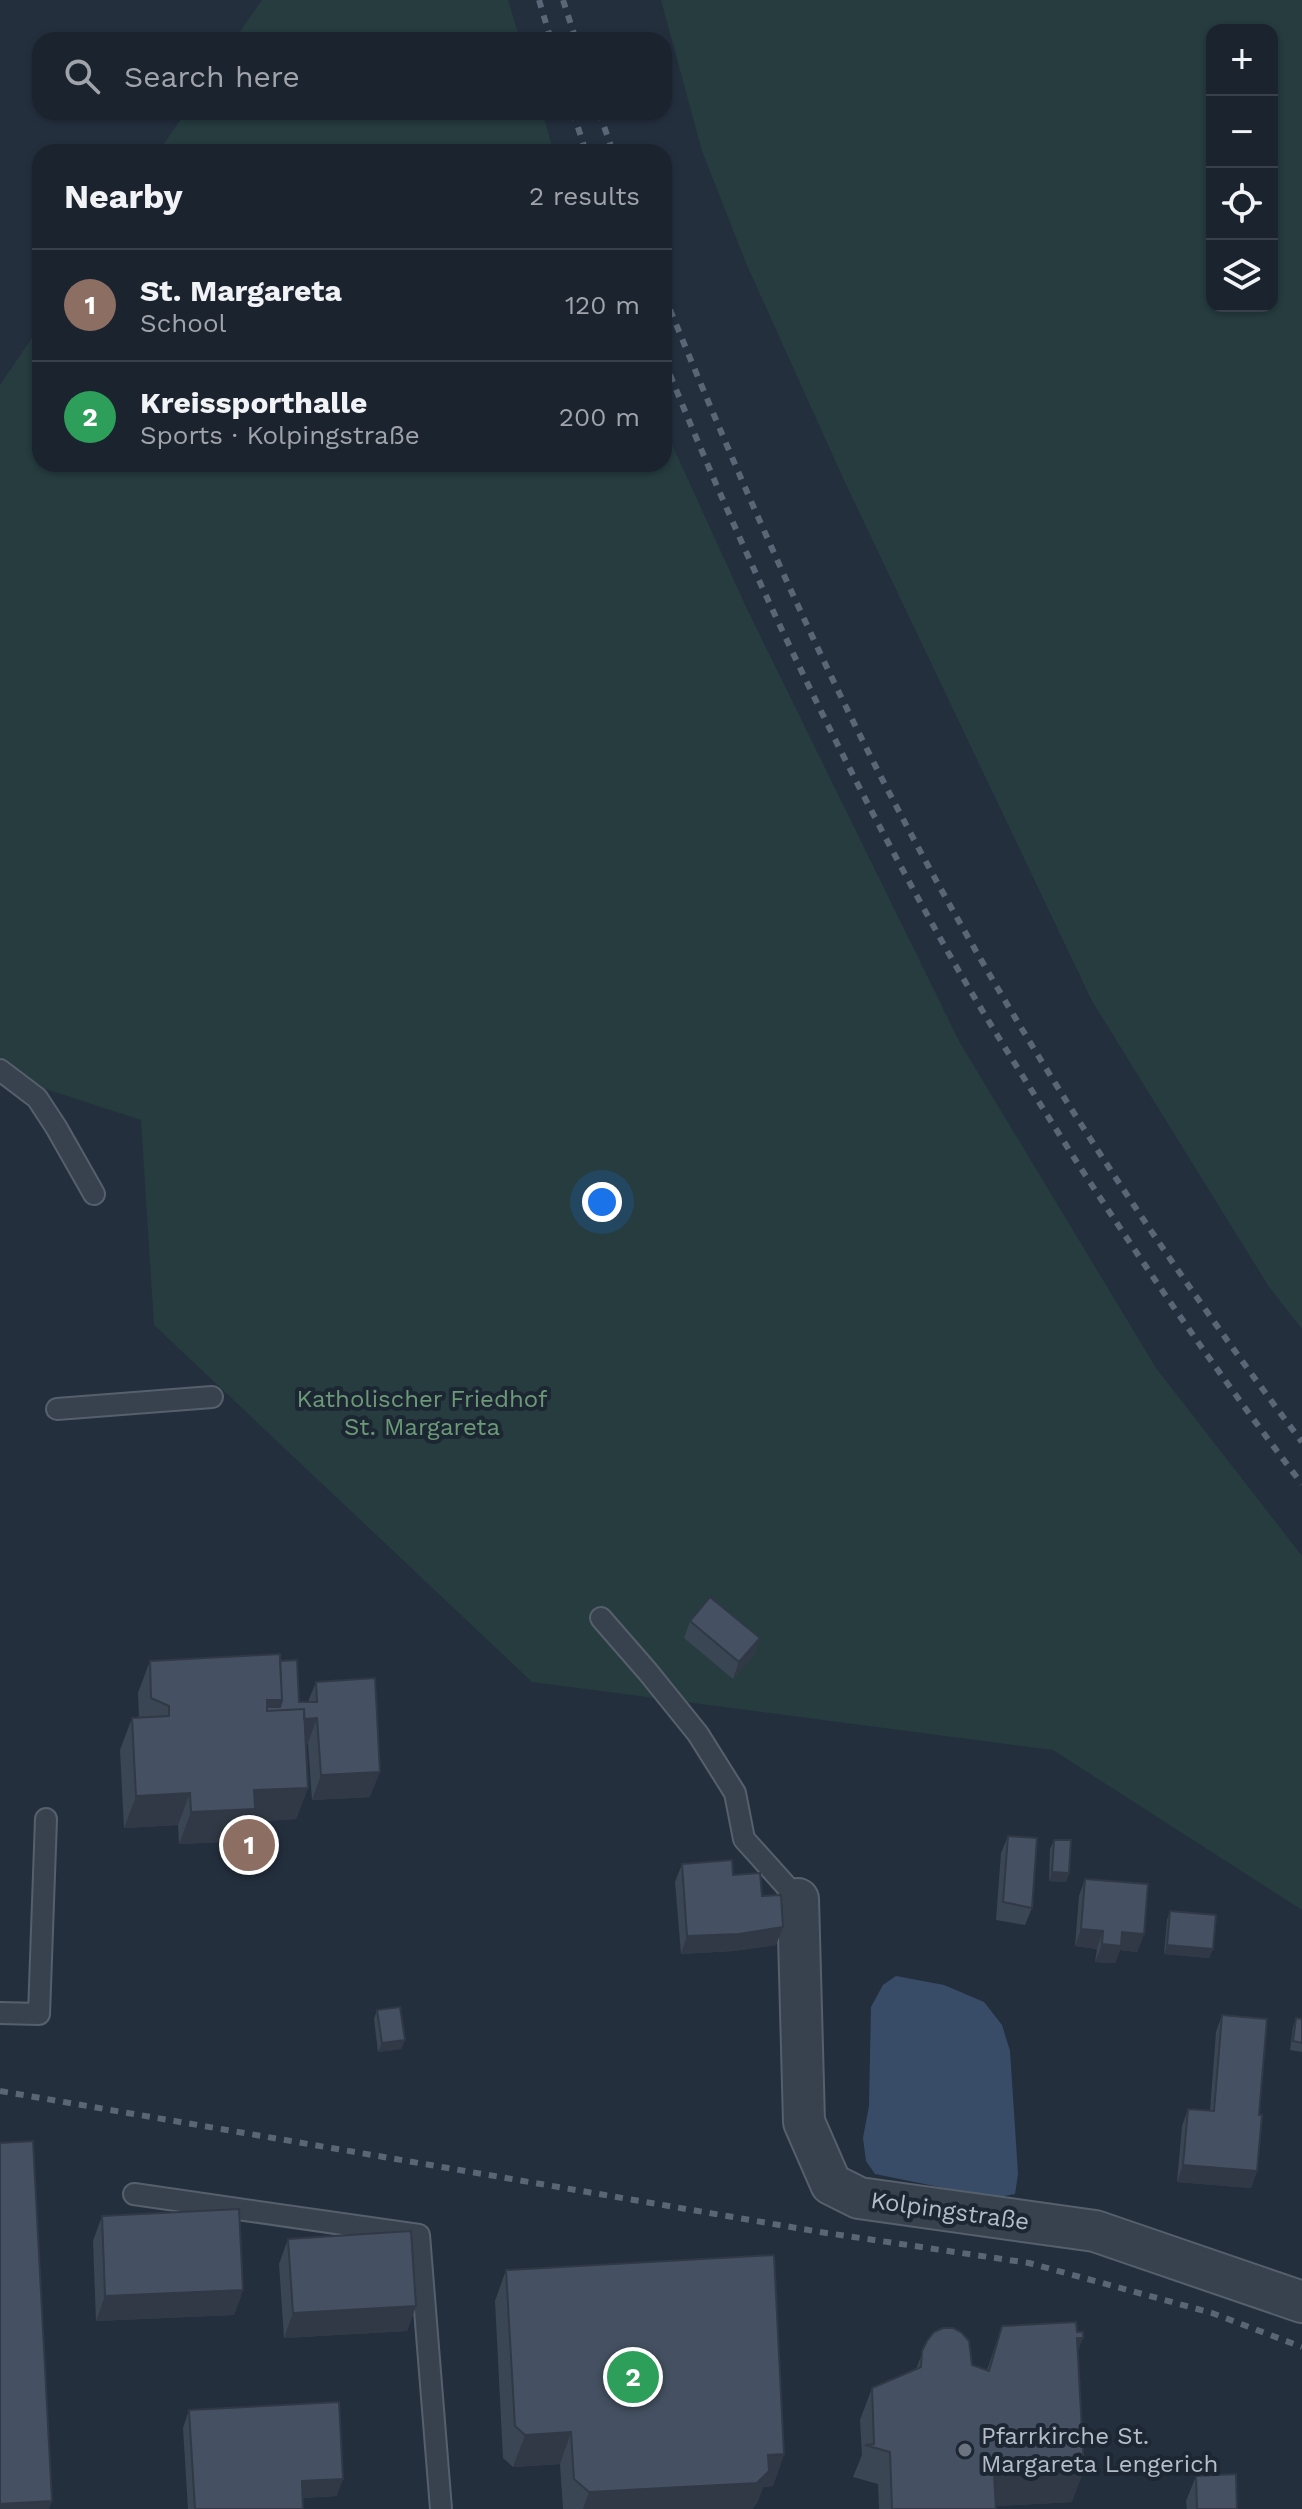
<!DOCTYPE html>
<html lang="en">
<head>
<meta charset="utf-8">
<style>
	body { margin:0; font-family:"Work Sans",sans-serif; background:#282f3a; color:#f1f3f6 }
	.controls { position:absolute; right:24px; top:24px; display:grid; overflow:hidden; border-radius:16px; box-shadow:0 2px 6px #0004 }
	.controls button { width:72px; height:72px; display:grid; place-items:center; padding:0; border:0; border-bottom:2px solid #39404a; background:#1b232e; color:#f1f3f6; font:40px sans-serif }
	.you { position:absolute; left:602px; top:1202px; width:28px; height:28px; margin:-20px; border:6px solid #fff; border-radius:50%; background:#1a73e8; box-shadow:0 0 0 12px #1a73e833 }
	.badge { display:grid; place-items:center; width:52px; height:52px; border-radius:50%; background:#ea580c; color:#fff; font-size:26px; font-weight:700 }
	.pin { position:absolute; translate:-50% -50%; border:4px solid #fff; box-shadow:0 2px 8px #0006 }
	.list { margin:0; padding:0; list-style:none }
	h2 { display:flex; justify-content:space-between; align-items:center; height:104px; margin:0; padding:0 32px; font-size:34px }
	h2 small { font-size:26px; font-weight:400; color:#a0a4aa }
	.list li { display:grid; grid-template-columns:52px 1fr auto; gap:24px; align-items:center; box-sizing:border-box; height:112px; padding:0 32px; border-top:2px solid #39404a }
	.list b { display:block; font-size:30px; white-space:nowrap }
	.list p { margin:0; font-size:26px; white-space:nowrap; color:#a0a4aa }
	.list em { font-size:26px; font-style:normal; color:#a0a4aa }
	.icon { flex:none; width:44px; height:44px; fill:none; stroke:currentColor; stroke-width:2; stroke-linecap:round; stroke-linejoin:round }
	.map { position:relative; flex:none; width:1302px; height:2509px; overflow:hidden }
	.search { position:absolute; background:#1b232e; box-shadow:0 2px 6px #0004; left:32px; top:32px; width:640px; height:88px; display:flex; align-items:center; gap:20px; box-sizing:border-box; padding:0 28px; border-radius:24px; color:#a0a4aa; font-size:30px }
	.panel { position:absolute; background:#1b232e; box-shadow:0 2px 6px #0004; left:32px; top:144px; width:640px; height:328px; border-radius:24px }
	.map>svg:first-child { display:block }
</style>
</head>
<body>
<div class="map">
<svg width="1302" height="2509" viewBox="0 0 1302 2509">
	<rect width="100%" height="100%" fill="#242f3e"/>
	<!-- green -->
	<path fill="#263c3f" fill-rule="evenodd" d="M262,0H508L520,40H234Z
		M661,0H1302V1329L1269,1287L1092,1001L843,478L746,263L702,151ZM1272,30V306H1212V30Z
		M186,112H542L554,152H158Z
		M40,326V464H664V427L748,611L960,1043L1156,1368L1302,1556V1910L1053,1750L532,1682L154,1325L141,1120L0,1074V385Z"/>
	<!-- water -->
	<path fill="#394c67" d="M896,1976L944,1985L984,2002L1002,2025L1010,2051L1018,2174L1015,2194L994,2198L875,2174L866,2161L863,2138L869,2106L871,2007L883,1985Z"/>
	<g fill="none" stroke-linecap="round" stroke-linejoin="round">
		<defs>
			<path id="lane" d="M0,1070L37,1098L56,1127L94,1194
				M57,1409L212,1397
				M601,1618L648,1672L698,1734L735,1793L744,1839L798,1899
				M0,2013L39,2014L46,1819
				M134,2194L419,2235L441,2509"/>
			<path id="street" d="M798,1899L804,2122L831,2184L859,2198L1095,2231L1302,2302"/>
		</defs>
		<!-- lane casing -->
		<use href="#lane" stroke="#565f6c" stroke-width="24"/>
		<!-- street casing -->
		<use href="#street" stroke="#565f6c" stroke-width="44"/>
		<!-- lane -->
		<use href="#lane" stroke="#38414e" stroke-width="20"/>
		<!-- street -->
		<use href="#street" stroke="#38414e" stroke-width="40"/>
		<!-- rail -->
		<path stroke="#5a6575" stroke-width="6" stroke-dasharray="8 8" stroke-linecap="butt" d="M539,0L551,40
			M563,0L576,40
			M573,112L586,152
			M599,112L613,152
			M664,295C730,456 799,616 878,771C999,1007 1143,1231 1302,1442
			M664,360C744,557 835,750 939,936C980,1010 1026,1081 1071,1153C1144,1266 1220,1377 1302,1484
			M0,2091L820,2232L1029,2263L1212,2313L1302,2347"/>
	</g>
	<!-- wall -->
	<path fill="#3b4654" d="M690,1621L760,1638L754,1655L733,1679L684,1638Z
		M150,1661H280L299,1702H308L316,1682L370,1797L312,1800L308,1743L306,1744L308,1788L296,1819L250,1822L243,1841L179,1844L178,1825L124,1828L120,1750L132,1718H139L138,1693Z
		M1008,1836L1032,1908L1025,1925L996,1920L1001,1853Z
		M1054,1840L1069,1873L1066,1882L1049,1881L1050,1849Z
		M682,1864L733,1875L762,1896L776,1945L733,1951L681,1954L675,1882Z
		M1085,1879L1144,1934L1137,1952L1120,1950L1115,1963L1095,1962L1097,1949L1075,1946L1079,1896Z
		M1170,1911L1213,1949L1209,1958L1164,1954L1167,1920Z
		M377,2010L405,2040L401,2049L378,2052L374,2019Z
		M1222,2015L1259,2115L1257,2171L1251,2188L1177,2182L1182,2126L1188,2109L1210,2111L1216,2032Z
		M1296,2018L1302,2019V2052L1290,2050L1293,2027Z
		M102,2216L243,2290L234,2315L96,2321L93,2241Z
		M288,2239L416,2306L407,2331L284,2338L279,2264Z
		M506,2270L784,2454L773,2486L763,2487L757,2503L752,2509H563L560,2464L513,2467L503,2458L495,2301Z
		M1002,2326L1078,2353L1072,2502L996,2506V2509H879L878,2484L853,2477L862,2455L860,2420L872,2388L916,2369L927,2341L972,2365L987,2370Z
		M189,2410L337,2496L303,2498V2509H188L183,2428Z
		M1196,2476L1237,2509H1187L1186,2501Z"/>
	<!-- shaded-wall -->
	<path fill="#303945" d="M760,1638L754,1655L733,1679L739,1662Z
		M267,1700H282L276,1717L256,1743Z
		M317,1718L308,1743L292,1745L301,1720Z
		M380,1772L370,1797L312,1800L321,1775Z
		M308,1788L296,1819L250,1822L243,1841L179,1844L191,1812L254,1790Z
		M190,1793L178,1825L124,1828L136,1796Z
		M1052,1872L1069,1873L1066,1882L1049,1881Z
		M783,1927L776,1945L733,1951L681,1954L687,1936Z
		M1081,1929L1103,1931L1097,1949L1075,1946Z
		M1122,1932L1144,1934L1137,1952L1120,1950L1115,1963L1095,1962L1102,1944Z
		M1167,1945L1213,1949L1209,1958L1164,1954Z
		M405,2040L401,2049L378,2052L382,2043Z
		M1183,2165L1257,2171L1251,2188L1177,2182Z
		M243,2290L234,2315L96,2321L105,2296Z
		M416,2306L407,2331L284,2338L293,2313Z
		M1077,2338H1083L1071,2370Z
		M571,2432L560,2464L513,2467L525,2435Z
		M784,2454L773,2486L763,2487L757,2503L752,2509H583L589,2492L768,2455Z
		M1084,2470L1072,2502L982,2507L994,2475Z
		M343,2479L337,2496L296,2498L302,2481Z
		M52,2501L49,2509H0V2504Z"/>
	<!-- building -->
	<path fill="#455162" stroke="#303945" stroke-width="2" d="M710,1597L760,1638L739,1662L690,1621Z
		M280,1654L282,1700H267V1711L304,1709L308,1788L254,1790L255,1809L191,1812L190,1793L136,1796L132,1718L169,1716V1706L151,1698L150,1661Z
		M297,1660L299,1702H317L316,1682L375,1678L380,1772L321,1775L317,1718L304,1719V1709L267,1711V1707H280L282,1700L280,1661Z
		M1008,1836L1037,1838L1032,1908L1003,1902Z
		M1054,1840H1071L1069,1873L1052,1872Z
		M732,1860L733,1875L760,1873L762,1896L781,1895L783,1927L739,1934L687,1936L682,1864Z
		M1085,1879L1148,1884L1144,1934L1122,1932L1121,1946L1102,1944L1103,1931L1081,1929Z
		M1170,1911L1216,1915L1213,1949L1167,1945Z
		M400,2007L405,2040L382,2043L377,2010Z
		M1222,2015L1267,2019L1259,2115H1262L1257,2171L1183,2165L1188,2109L1214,2111Z
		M1296,2018L1302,2019V2043L1293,2041Z
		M33,2141L52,2501L0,2504V2143Z
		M239,2209L243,2290L105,2296L102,2216Z
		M411,2231L416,2306L293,2313L288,2239Z
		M774,2255L784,2454L768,2455L769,2471L757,2483L589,2492L574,2479L571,2432L525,2435L515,2426L506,2270Z
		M1076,2322L1077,2332H1083V2338H1077L1084,2470L994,2475L996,2509H892L890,2452L865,2445L874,2444L872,2388L921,2367L922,2351L927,2341L934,2332L943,2328H953L962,2333L969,2341L972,2365L989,2371L1002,2326Z
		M339,2402L343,2479L302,2481L303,2509H195L189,2410Z
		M1236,2474L1237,2509H1197L1196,2476Z"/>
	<!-- markers -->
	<circle fill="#6b7280" stroke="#1d2633" stroke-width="3" cx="965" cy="2450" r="8"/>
	<g text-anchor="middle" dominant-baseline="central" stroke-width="8" stroke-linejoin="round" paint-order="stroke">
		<!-- park labels -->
		<g font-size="24" fill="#6b9a76" stroke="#1d2633">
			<text x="422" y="1399">Katholischer Friedhof<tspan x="422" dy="28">St. Margareta</tspan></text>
		</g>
		<!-- street labels -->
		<g font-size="24" fill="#b4bcc9" stroke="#1d2633">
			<text transform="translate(950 2211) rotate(8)">Kolpingstraße</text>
		</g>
		<!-- poi labels -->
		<g font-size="24" fill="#b4bcc9" stroke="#1d2633" text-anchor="start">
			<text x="981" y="2436">Pfarrkirche St.<tspan x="981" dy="28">Margareta Lengerich</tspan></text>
		</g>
	</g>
</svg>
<div class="controls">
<button>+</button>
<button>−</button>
<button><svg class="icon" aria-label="locate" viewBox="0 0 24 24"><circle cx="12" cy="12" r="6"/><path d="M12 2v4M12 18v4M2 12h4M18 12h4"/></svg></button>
<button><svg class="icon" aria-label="layers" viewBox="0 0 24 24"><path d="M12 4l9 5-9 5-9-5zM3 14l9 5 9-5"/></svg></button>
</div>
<div class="you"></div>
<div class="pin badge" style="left:249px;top:1845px;background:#8d6e63">1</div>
<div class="pin badge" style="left:633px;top:2377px;background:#2e9e5b">2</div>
<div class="search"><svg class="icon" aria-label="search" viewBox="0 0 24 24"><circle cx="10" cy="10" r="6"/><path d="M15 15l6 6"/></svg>Search here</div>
<section class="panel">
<h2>Nearby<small>2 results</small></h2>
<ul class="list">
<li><span class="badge" style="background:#8d6e63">1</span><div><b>St. Margareta</b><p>School</p></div><em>120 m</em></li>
<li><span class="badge" style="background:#2e9e5b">2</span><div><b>Kreissporthalle</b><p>Sports · Kolpingstraße</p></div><em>200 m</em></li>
</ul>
</section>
</div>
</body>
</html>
